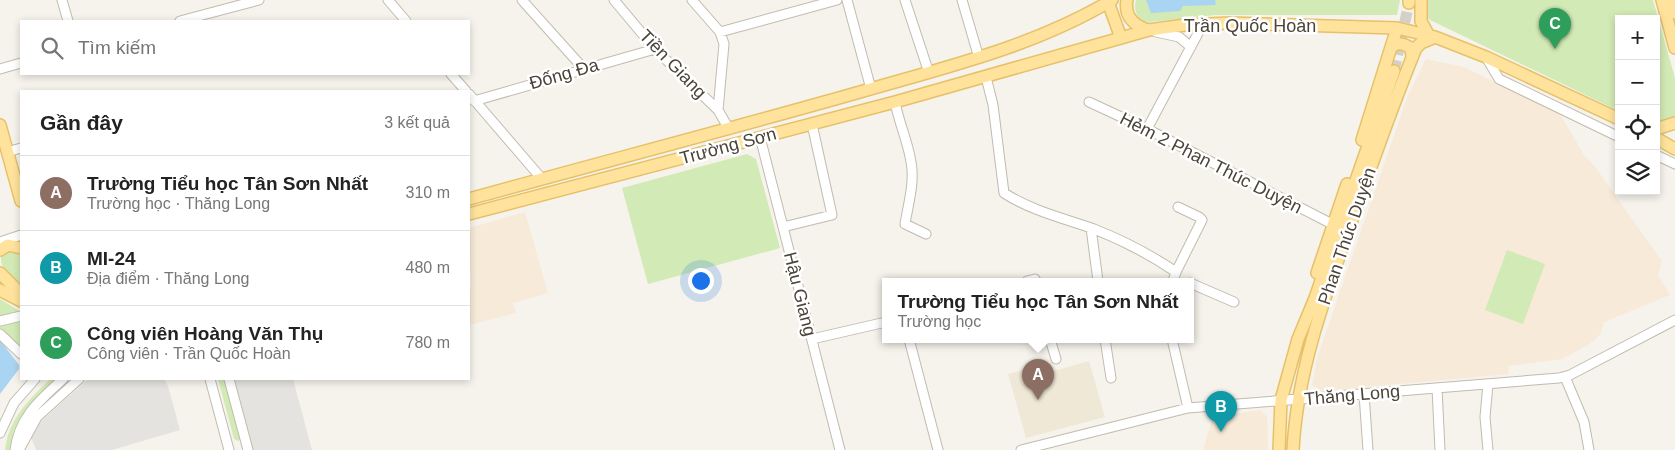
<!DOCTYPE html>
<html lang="vi">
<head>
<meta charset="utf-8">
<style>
	body { margin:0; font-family:Arial,sans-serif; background:#f2f2f2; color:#222 }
	.controls { position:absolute; right:15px; top:15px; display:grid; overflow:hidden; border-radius:0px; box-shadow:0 2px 8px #0003 }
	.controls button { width:45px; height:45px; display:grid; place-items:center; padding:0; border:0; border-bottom:1px solid #e0e0e0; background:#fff; color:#222; font:25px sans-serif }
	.you { position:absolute; left:700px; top:280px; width:18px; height:18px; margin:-12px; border:4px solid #fff; border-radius:50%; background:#1a73e8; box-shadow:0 0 0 8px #1a73e833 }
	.badge { display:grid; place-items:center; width:32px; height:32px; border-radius:50%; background:#2563eb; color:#fff; font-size:16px; font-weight:700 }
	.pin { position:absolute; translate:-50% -41px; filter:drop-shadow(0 1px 2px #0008) }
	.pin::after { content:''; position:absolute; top:26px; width:18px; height:15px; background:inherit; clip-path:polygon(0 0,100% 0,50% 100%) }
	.popup { position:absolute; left:882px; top:278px; width:312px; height:65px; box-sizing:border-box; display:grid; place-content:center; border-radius:0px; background:#fff; filter:drop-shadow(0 1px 4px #0005); font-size:16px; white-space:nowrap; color:#767676 }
	.popup b { font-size:19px; color:#222 }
	.popup::after { content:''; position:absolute; left:50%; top:100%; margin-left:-10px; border:10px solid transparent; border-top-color:#fff }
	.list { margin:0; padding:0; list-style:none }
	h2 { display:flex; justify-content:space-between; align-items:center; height:65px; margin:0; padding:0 20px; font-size:21px }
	h2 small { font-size:16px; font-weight:400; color:#767676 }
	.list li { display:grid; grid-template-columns:32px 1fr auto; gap:15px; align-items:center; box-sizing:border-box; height:75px; padding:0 20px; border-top:1px solid #e0e0e0 }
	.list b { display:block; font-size:19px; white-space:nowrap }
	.list p { margin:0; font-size:16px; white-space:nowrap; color:#767676 }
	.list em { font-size:16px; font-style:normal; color:#767676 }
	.icon { flex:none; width:28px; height:28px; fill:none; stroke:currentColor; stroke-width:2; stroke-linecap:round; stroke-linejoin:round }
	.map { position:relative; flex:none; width:1675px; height:450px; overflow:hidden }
	.search { position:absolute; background:#fff; box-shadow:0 2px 8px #0003; left:20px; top:20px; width:450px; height:55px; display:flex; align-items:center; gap:12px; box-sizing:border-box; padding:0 18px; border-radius:0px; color:#767676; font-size:19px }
	.panel { position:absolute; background:#fff; box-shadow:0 2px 8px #0003; left:20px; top:90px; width:450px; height:290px; border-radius:0px }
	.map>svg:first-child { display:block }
</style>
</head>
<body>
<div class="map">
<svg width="1675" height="450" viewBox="0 0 1675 450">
	<rect width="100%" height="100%" fill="#f6f3ec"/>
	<!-- commercial -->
	<path fill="#f7ead8" d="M1426,59L1464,67L1560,114L1584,155L1596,168L1662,261L1658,275L1670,295L1604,322L1601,334L1588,345L1562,359L1508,366L1509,374L1321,391L1312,385L1317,358L1408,95Z
		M525,212L548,293L513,303L516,313L469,325V289L471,288L469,228Z
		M1260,410L1267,417L1268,450H1203L1213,417Z"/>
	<!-- education -->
	<path fill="#efe8d6" d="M1089,361L1105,417L1026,438L1008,374L1051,363L1054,371Z"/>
	<!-- green -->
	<path fill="#d2eab5" d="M1136,0H1400L1397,15H1215L1150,22C1138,21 1133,12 1136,0Z
		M1425,0H1653L1675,78V120L1656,126V19H1619V111L1430,20L1426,16Z
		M747,154L756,159L780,248L648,284L622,188Z
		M9,249L21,253V286C12,278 0,270 1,256Z
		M1507,250L1545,264L1523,324L1485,310Z
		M0,299L21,312V348L0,330Z
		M50,379H58C36,399 12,417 10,450H5C9,418 29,400 50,379Z
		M218,379H225L241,439L238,441L234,439Z"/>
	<!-- parking -->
	<path fill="#e5e3e0" d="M88,379H164L168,386L180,430L112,450H36L31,437L37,425Z
		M227,379H293L312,450H246Z"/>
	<!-- water -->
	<path fill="#a9d4f2" d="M1146,0H1215L1216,5L1183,6L1180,11L1151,13Z
		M0,340L19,365V369L0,394Z"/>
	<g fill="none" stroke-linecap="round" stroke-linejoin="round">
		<!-- major-tunnel -->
		<path stroke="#d4d0c8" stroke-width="11" stroke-dasharray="11 5.5" stroke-linecap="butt" d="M1394,71L1409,3"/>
		<defs>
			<path id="minor" d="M62,0L68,21
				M388,0L406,21
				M522,0L583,68
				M614,0L655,49L718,110L729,129
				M692,0L720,32L724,44L718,110
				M847,0L871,89
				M905,0L929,73
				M962,0L979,58
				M180,21L259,0
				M720,32L837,0
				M1156,32L1179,37L1191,47
				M1486,57L1499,79L1619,137
				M0,69L21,63
				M451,74L466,91
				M986,77L993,105L1004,193C1032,211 1063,218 1094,229C1122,240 1151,255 1176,272L1173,281
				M469,94L542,179
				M474,101L655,49
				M895,102C899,123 908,142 911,162C915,182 908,205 905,224L926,234
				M1089,102L1147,129L1332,224
				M1147,129L1203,24
				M760,137L840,450
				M7,152L21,148
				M1656,155L1675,164
				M783,227L832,215L812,124
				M1091,228L1098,281
				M0,242L21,235
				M1176,272L1202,220L1199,217L1178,207
				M1027,281L1035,279L1036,281
				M1190,283L1234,302
				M0,321L21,316
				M0,334L21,354
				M812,339L886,322
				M909,339L938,450
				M1050,339L1056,359
				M1105,339L1111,378
				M1172,339L1188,408
				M1565,377L1584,422L1589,450
				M210,379L229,450
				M229,379L248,450
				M1437,388L1440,450
				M1364,394L1368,450
				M0,433L14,403L35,379
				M15,450C19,417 40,400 63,379
				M19,450L37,417L79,379
				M1021,450L1188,408L1559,378L1570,375L1675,320
				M1488,450L1485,417L1488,384"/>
			<path id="major" d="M1127,0C1124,16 1134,26 1149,30
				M1421,0V21L1429,36
				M1662,0L1675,48
				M1671,0L1675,13
				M1108,2L1121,38
				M1409,3V0
				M1391,48C1397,41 1404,44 1411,48L1412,57
				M0,125L21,201
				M1656,129L1675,123
				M1656,138L1675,149
				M1362,140L1397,28
				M469,199C599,163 730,129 860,92C946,67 1033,47 1112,0
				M469,214L895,102L1149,30L1185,25L1230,23L1397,28L1435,37L1486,57L1619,119
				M0,250L8,245L21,248
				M0,273L21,294
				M1317,273L1347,184
				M0,290L21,301
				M1279,450L1281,400L1298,339L1315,298L1394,71
				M1293,450C1297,371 1325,296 1351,223C1372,164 1392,106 1416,48L1421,43L1435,37"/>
		</defs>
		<!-- minor casing -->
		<use href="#minor" stroke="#c2bbae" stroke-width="11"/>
		<!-- major casing -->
		<use href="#major" stroke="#e6c16a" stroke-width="14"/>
		<!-- minor -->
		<use href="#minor" stroke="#fff" stroke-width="9"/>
		<!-- major -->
		<use href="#major" stroke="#ffe39c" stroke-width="11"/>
	</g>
	<g text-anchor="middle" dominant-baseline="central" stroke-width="5" stroke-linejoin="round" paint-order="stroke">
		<!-- street labels -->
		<g font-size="18" fill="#4b4439" stroke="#fff">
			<text x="1250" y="26">Trần Quốc Hoàn</text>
			<text transform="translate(673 64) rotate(46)">Tiền Giang</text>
			<text transform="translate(564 74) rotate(-16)">Đống Đa</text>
			<text transform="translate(728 146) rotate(-15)">Trường Sơn</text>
			<text transform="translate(1211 163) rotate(27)">Hẻm 2 Phan Thúc Duyện</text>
			<text transform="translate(1347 236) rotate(-71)">Phan Thúc Duyện</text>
			<text transform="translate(800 294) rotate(76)">Hậu Giang</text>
			<text transform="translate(1352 395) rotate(-5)">Thăng Long</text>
		</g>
	</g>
</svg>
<div class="controls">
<button>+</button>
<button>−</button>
<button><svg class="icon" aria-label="locate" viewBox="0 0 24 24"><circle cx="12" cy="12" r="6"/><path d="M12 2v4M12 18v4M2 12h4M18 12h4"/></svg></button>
<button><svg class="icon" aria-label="layers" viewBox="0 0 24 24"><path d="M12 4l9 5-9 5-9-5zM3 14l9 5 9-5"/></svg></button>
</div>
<div class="you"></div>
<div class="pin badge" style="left:1038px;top:400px;background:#8d6e63">A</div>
<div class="popup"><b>Trường Tiểu học Tân Sơn Nhất</b>Trường học</div>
<div class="pin badge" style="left:1221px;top:432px;background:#0f9aa8">B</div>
<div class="pin badge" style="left:1555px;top:49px;background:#2e9e5b">C</div>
<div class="search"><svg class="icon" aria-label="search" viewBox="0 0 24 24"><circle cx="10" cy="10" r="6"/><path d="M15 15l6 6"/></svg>Tìm kiếm</div>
<section class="panel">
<h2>Gần đây<small>3 kết quả</small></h2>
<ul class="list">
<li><span class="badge" style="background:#8d6e63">A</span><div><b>Trường Tiểu học Tân Sơn Nhất</b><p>Trường học · Thăng Long</p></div><em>310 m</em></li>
<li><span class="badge" style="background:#0f9aa8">B</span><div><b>MI-24</b><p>Địa điểm · Thăng Long</p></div><em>480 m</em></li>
<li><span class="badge" style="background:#2e9e5b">C</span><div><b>Công viên Hoàng Văn Thụ</b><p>Công viên · Trần Quốc Hoàn</p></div><em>780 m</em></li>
</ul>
</section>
</div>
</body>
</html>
